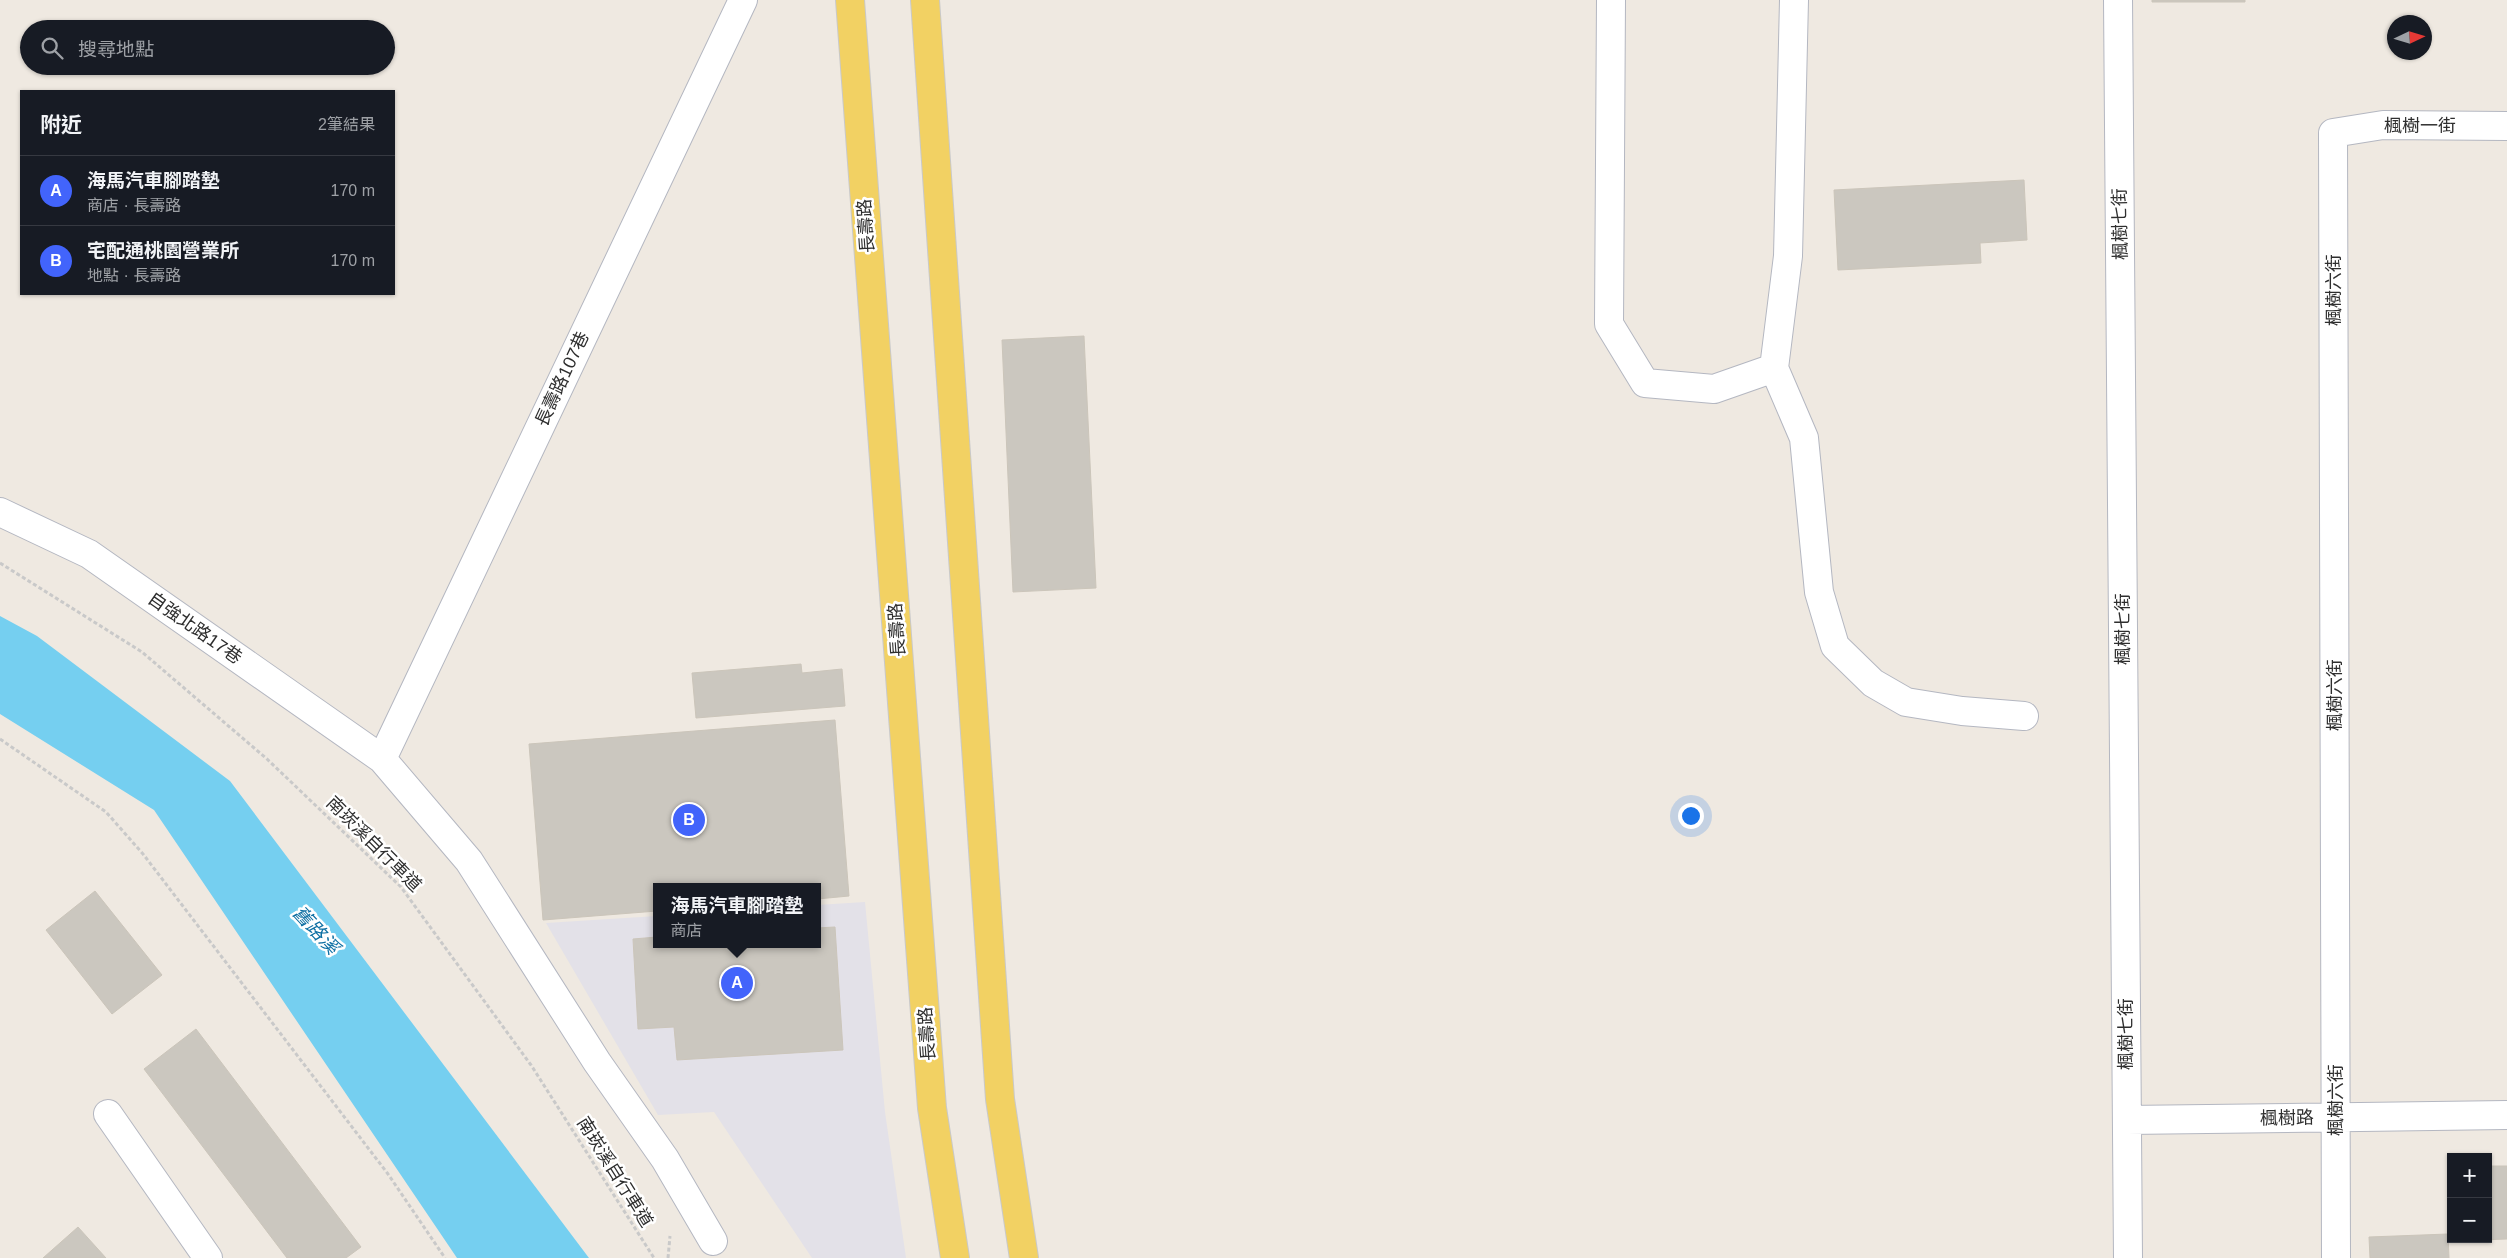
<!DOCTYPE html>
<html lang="zh-TW">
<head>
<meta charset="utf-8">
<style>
	body { margin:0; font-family:Arial,"Noto Sans TC",sans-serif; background:#242831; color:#f1f3f6 }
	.controls { position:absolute; right:15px; bottom:15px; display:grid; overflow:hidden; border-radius:0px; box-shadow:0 1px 4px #0004 }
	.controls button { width:45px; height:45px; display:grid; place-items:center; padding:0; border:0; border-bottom:1px solid #363941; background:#171b24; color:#f1f3f6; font:25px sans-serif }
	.compass { position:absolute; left:2387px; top:15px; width:45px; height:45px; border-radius:50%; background:#171b24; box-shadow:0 1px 4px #0004; rotate:86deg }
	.you { position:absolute; left:1690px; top:815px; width:18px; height:18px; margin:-12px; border:4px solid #fff; border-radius:50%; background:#1a73e8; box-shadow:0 0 0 8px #1a73e833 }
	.badge { display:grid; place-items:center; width:32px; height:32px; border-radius:50%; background:#4264fb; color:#fff; font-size:16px; font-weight:700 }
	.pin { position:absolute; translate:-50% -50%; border:2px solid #fff; box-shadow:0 1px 5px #0006 }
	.popup { position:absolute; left:653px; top:883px; width:168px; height:65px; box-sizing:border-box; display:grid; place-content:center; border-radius:0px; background:#171b24; filter:drop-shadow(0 1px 4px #0005); font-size:16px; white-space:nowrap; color:#9ea1a6 }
	.popup b { font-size:19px; color:#f1f3f6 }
	.popup::after { content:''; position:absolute; left:50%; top:100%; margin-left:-10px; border:10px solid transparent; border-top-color:#171b24 }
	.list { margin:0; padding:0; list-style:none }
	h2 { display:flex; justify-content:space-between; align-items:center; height:65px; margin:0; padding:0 20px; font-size:21px }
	h2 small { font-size:16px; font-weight:400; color:#9ea1a6 }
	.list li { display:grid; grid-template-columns:32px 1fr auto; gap:15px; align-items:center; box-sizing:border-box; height:70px; padding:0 20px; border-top:1px solid #363941 }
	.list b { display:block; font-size:19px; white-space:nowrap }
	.list p { margin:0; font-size:16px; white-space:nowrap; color:#9ea1a6 }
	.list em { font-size:16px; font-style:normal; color:#9ea1a6 }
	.icon { flex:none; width:28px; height:28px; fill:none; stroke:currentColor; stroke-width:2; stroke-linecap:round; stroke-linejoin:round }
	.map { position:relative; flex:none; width:2507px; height:1258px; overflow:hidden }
	.search { position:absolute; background:#171b24; box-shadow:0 1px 4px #0004; left:20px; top:20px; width:375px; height:55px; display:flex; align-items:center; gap:12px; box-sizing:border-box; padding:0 18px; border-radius:28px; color:#9ea1a6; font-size:19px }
	.panel { position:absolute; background:#171b24; box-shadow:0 1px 4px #0004; left:20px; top:90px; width:375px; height:205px; border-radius:0px }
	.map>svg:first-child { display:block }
</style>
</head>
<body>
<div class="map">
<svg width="2507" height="1258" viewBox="0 0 2507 1258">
	<rect width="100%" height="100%" fill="#efe9e1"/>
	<!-- industrial -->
	<path fill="#e3e1e8" d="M865,902L885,1112L906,1258H812L714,1112L658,1115L546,923L657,916V944H817V905Z"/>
	<!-- water -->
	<path fill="#75cff0" d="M0,616L37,636L230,781L589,1258H457L154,810L0,714Z"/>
	<!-- building -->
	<path fill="#cbc7bf" stroke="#cbc5ba" d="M2152,0H2245V2H2152Z
		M2024,180L2027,240L1980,243L1981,263L1838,270L1834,190Z
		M1084,336L1096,588L1013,592L1002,340Z
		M801,664L802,673L842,669L845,706L696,718L692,673Z
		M835,720L849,896L817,899V887H657V911L543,920L529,744Z
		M95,891L162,975L112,1014L46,930Z
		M835,927L843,1050L677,1060L674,1027L638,1029L633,939L657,937V944H817V928Z
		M196,1029L361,1247L346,1258H287L144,1069Z
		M2488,1166H2507V1239L2452,1241L2488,1239Z
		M78,1227L106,1258H43Z
		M2448,1234L2449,1258H2370L2369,1237Z"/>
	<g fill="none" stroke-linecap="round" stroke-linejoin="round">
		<defs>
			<path id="minor" d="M1611,0L1609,324L1645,383L1714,389L1774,368
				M1794,0L1788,256L1774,368L1804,438L1819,592L1835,646L1873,683L1906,702L1962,711L2024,716
				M2118,0L2128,1258
				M0,512L89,554L382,759L469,861L597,1062L665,1159L713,1241
				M382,759L743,0
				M108,1114L208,1258
				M2127,1120L2507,1115
				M2336,1258L2333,133L2383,125L2507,126"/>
			<path id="major" d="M850,0L932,1108L955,1258
				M925,0L1000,1099L1024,1258"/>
		</defs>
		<!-- minor casing -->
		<use href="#minor" stroke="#b4b7c1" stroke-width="30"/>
		<!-- major casing -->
		<use href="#major" stroke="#c9c9c9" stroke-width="30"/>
		<!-- path -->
		<path stroke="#c9c9c9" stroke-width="3" stroke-dasharray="4 2.5" stroke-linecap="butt" d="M0,563L142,652L267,759L401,887L531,1065L654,1258
			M0,739L106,812L143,854L388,1174L445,1258
			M668,1258L670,1236"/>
		<!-- minor -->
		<use href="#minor" stroke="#fff" stroke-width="28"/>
		<!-- major -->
		<use href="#major" stroke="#f2d163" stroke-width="28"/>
	</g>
	<g text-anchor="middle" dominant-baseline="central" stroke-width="5" stroke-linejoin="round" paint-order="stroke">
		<!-- street labels -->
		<g font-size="18" fill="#2e2e2e" stroke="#fff">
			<text x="2420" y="126">楓樹一街</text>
			<text transform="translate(2120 224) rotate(-91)">楓樹七街</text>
			<text transform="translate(866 226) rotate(-94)">長壽路</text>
			<text transform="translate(2334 290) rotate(-90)">楓樹六街</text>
			<text transform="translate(562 379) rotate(-65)">長壽路107巷</text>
			<text transform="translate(195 628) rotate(35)">自強北路17巷</text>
			<text transform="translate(2123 629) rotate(-90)">楓樹七街</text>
			<text transform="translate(897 630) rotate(-94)">長壽路</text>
			<text transform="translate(2335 695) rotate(-90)">楓樹六街</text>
			<text transform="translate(374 844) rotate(45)">南崁溪自行車道</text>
			<text transform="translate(927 1034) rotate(-94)">長壽路</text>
			<text transform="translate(2126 1034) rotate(-90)">楓樹七街</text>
			<text transform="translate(2336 1100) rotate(-90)">楓樹六街</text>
			<text transform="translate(2287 1118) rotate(-1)">楓樹路</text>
			<text transform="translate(615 1172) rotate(58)">南崁溪自行車道</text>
		</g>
		<!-- water labels -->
		<g font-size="19" font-style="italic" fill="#0d6fa3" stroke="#fff">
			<text transform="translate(316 930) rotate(47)">舊路溪</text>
		</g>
	</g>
</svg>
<div class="controls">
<button>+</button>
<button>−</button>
</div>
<svg class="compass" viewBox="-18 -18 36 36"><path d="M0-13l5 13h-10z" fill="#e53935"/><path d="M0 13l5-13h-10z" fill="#9ea1a6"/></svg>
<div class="you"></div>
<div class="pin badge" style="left:737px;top:983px">A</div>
<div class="popup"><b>海馬汽車腳踏墊</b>商店</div>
<div class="pin badge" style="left:689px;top:820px">B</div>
<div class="search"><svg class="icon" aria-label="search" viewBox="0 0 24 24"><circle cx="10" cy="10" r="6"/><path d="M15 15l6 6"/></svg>搜尋地點</div>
<section class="panel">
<h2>附近<small>2筆結果</small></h2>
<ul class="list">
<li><span class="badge">A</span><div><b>海馬汽車腳踏墊</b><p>商店 · 長壽路</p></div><em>170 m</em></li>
<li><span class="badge">B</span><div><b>宅配通桃園營業所</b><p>地點 · 長壽路</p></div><em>170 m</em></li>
</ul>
</section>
</div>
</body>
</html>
